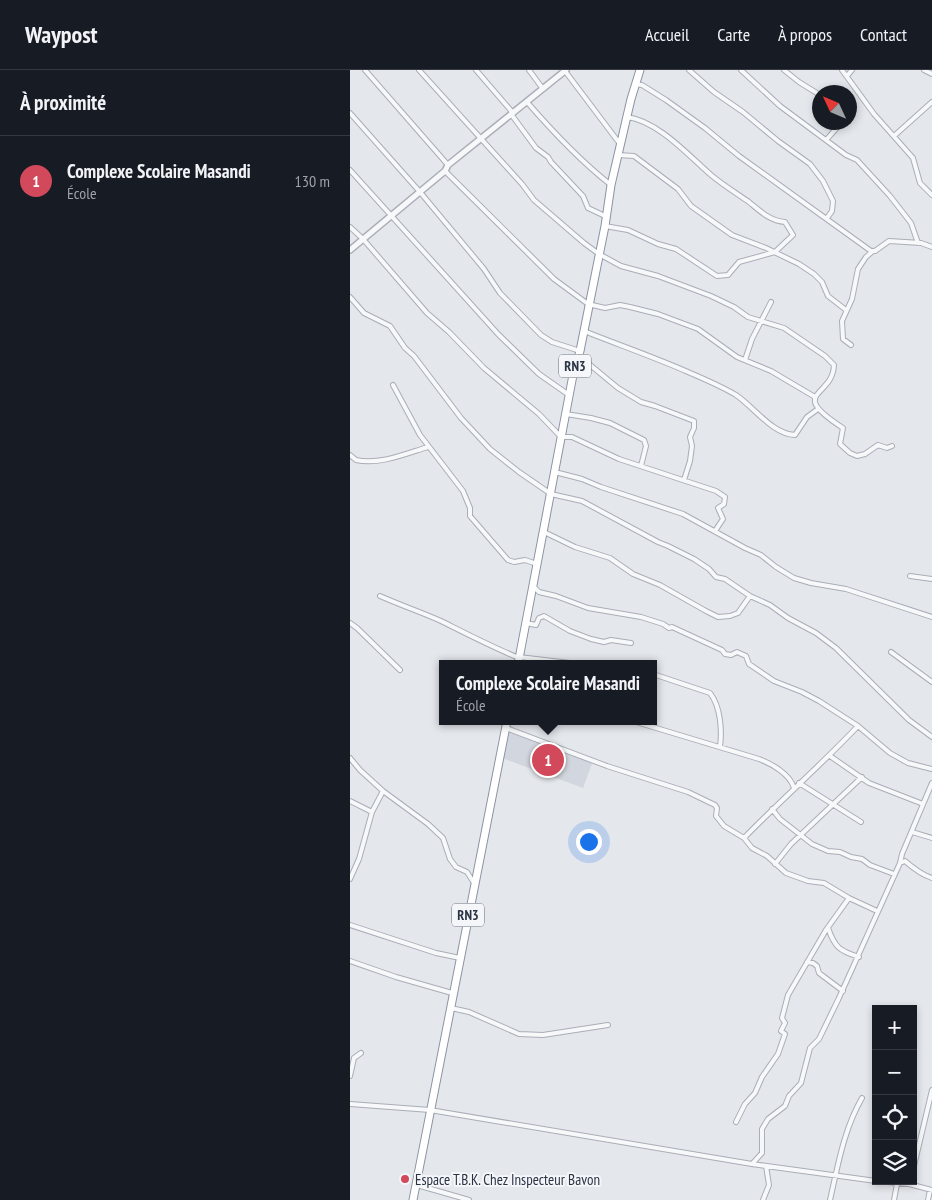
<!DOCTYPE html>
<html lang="fr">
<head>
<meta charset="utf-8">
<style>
	body { margin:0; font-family:"PT Sans Narrow",sans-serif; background:#20242c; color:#f1f3f6 }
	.controls { position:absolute; right:15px; bottom:15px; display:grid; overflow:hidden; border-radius:0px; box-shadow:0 2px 8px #0003 }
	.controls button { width:45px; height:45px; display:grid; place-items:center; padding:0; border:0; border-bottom:1px solid #363941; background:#171b24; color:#f1f3f6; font:25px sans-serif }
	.compass { position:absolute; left:462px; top:15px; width:45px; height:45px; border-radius:50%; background:#171b24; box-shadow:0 2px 8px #0003; rotate:314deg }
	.you { position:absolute; left:238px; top:771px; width:18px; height:18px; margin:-12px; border:4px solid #fff; border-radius:50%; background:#1a73e8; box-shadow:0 0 0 8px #1a73e833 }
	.badge { display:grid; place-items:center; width:32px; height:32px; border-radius:50%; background:#d1495b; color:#fff; font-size:16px; font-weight:700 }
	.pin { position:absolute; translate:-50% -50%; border:2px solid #fff; box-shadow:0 1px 5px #0006 }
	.popup { position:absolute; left:89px; top:590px; width:218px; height:65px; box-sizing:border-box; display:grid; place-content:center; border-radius:0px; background:#171b24; filter:drop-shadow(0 1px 4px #0005); font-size:16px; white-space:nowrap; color:#9ea1a6 }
	.popup b { font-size:19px; color:#f1f3f6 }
	.popup::after { content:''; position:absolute; left:50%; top:100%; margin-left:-10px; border:10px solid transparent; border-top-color:#171b24 }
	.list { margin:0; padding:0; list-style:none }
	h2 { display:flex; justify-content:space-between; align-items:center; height:65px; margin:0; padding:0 20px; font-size:21px }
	h2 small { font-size:16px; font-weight:400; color:#9ea1a6 }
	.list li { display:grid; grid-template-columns:32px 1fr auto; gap:15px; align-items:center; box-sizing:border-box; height:90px; padding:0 20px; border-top:1px solid #363941 }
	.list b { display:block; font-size:19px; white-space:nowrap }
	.list p { margin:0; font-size:16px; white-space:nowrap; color:#9ea1a6 }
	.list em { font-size:16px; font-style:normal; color:#9ea1a6 }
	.icon { flex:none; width:28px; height:28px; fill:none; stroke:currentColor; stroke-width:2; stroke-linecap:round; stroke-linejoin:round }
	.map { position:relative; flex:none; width:582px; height:1130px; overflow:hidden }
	header { display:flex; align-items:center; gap:30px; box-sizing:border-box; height:70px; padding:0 25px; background:#171b24; border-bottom:1px solid #363941 }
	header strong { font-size:24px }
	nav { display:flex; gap:28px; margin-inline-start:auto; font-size:18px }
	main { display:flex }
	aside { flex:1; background:#171b24 }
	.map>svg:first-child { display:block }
</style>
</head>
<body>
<header>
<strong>Waypost</strong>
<nav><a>Accueil</a><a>Carte</a><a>À propos</a><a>Contact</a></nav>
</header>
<main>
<aside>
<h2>À proximité<small></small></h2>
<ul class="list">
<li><span class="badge">1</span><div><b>Complexe Scolaire Masandi</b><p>École</p></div><em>130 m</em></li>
</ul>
</aside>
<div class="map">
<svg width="582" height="1130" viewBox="0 0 582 1130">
	<rect width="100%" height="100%" fill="#e4e7ec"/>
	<!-- built -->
	<path fill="#d2d6de" d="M159,660L243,691L233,718L152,688Z"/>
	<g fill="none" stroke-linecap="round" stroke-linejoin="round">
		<defs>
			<path id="minor" d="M15,0L98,95
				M69,0L172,114L184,130L234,173L249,184L271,196L308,206L361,226L384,237L398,247L434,258L475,286L484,295C483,328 436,321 493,358L490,374L500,383L507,386L515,384L528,375L537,378L542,376
				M126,0L163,43
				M179,0L193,19
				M339,0L364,22L393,42L428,71L460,94L473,111L483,131L482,141L477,148
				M391,0L430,36L496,85L507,90L540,126L561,153L568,173
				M434,0L449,12L470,25
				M492,0L524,44L563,88L570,113L582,125
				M574,0L582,4
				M215,1L270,74
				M497,6L502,0
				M285,14L292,15L316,30L355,58L389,86L521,181H525L539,171L571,173L582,177
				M177,32C203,62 229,90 261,115
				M0,43L70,122L134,199L150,223L191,265L202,272L230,281
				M161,44L186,78L198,87L201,92L233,126L238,138L255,146
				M544,66L582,32
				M477,69L492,52
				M268,85L284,86L328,119L341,136L382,165L416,178L449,194L464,204L472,212L478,226L496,240
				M0,100L148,264L189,304L219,325
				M95,101L204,209L238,234L255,238L270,235L280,237L308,244L348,259L387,287L421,301L465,327
				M255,156L278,160L308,174L326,179L367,206L378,205L389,192L425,182L443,165L435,152C420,151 410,141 399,132C386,123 373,115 361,105C338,85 308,51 277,47
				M0,157L13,169L77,243L99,262L134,298L189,344L211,367H222L269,389L366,421L375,427L374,434L368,438L373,449L365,461
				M0,227L14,243L40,256L55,278L64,286L111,348L140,379L169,402L201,424L232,431L308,472L318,476L344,489L359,499L366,507L375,509L400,526L420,535L438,548L466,563L486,578L559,650L582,667
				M234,261C269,275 304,287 338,302C354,309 371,316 386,325C404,337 422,364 445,365L457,347L468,339
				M501,275L493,269L492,251L502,229L508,199L516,187L523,181
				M395,290L402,269L421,232
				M226,292L239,294L268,318L291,332L305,336L344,351V358L340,367L342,376L340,391L334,410
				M43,315L70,365L113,421L120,438V446L158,490L164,492L175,490L187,494
				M216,344L241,348L260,353L294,370L296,376L291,396
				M0,385L6,390C30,395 55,384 78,377
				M205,402L232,409L251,417L333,444L395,478L411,485L426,497L444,508L461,513L496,519L582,547
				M194,462L225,477L260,488L283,504L310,515L356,541L368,547L380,546L388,543L400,526
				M560,506L582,509
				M184,517L189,522L206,526L238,538L291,547L313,554L319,558L322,557L372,580L375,584L381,585L387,582L396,586L399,594L424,611L452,622L469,631L508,656L540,683L558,693L582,699
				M30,526C50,535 71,542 91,551C117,564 142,577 169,588
				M0,553L7,558L50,600
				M176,553L186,555L189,548L194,546L220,561L241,569L254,572L261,570L281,573
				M541,582L582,612
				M169,587L228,594
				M303,604L360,623C371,637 372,661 370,677
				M283,651L409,689C422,694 440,704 444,718
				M156,658L257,696L338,722L365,735L367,738L366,746L374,756L394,768L402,778L417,786L436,803L458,811L474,813L499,828L527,841
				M480,686L519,713L573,734
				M0,688L10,700L33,721L78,754L93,768L100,789L106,797L117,802L124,813
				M449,713L511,752
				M0,731L22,742
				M422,739L430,749L462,774L478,781L490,782L501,787L512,789L520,795L544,804
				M562,762L582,768
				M394,768C431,730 471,695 508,656
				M550,793L552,784L582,713
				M425,794L441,774L512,707
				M0,809L9,789L22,742L33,721
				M0,855L86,883L110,888
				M478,858C485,878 490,881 509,887
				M0,891L46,907L102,923
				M457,892L463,893L467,896L469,903L493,921
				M101,938L119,942L169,964L193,965L258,955
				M0,1006L4,988L11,983
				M0,1034L80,1040L402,1094L526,1111
				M386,1052L395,1034L405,1023L412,1007L428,984L435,964L431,961L435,953L432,948L438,925L476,860L499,828
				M402,1094L412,1083V1059L418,1049L435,1036L439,1026L451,1013L460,978L469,969L488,930L550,793L555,791C563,798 572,805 582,808
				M563,1100L582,1020
				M527,1111L559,1114L582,1120
				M67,1115L119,1130
				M413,1130L419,1115L416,1096
				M480,1130C488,1095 494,1059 512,1028
				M544,1130L547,1114
				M578,1130L580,1120"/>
			<path id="tertiary" d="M0,180L95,101L98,95L216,0"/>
			<path id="trunk" d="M168,594L223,305L230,281L255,156L261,115L281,29L290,0
				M63,1130L157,651"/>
		</defs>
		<!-- minor casing -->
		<use href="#minor" stroke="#a9aeb7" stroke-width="6"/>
		<!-- tertiary casing -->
		<use href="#tertiary" stroke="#a9aeb7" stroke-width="8"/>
		<!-- trunk casing -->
		<use href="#trunk" stroke="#8b94a3" stroke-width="9"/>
		<!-- minor -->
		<use href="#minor" stroke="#f7f8fa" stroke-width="4"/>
		<!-- tertiary -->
		<use href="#tertiary" stroke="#f7f8fa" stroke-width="5"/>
		<!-- trunk -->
		<use href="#trunk" stroke="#fff" stroke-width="7"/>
	</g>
	<!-- markers -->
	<circle fill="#d1495b" stroke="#f4f6f9" stroke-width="2" cx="55" cy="1109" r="5"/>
	<g text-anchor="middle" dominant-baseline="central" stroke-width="4" stroke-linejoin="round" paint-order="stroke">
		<!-- shield labels -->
		<g fill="#f4f6f9" stroke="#676e7b" stroke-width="1">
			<rect x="209" y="284.5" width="32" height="23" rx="4"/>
			<rect x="102" y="833.5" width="32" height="23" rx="4"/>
		</g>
		<g font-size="14" font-weight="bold" fill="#2b3445">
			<text x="225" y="296">RN3</text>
			<text x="118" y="845">RN3</text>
		</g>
		<!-- poi labels -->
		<g font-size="15" fill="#2b3445" stroke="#f4f6f9" text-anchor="start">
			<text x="65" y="1109">Espace T.B.K. Chez Inspecteur Bavon</text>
		</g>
	</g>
</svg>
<div class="controls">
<button>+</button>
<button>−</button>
<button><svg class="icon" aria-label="locate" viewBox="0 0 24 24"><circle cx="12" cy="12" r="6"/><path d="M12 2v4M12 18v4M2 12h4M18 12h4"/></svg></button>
<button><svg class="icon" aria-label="layers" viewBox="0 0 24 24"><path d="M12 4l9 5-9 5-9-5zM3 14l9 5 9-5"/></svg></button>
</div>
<svg class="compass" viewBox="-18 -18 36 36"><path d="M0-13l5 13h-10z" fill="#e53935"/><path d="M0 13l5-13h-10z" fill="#9ea1a6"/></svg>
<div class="you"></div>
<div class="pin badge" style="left:198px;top:690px">1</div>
<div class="popup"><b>Complexe Scolaire Masandi</b>École</div>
</div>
</main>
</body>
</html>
